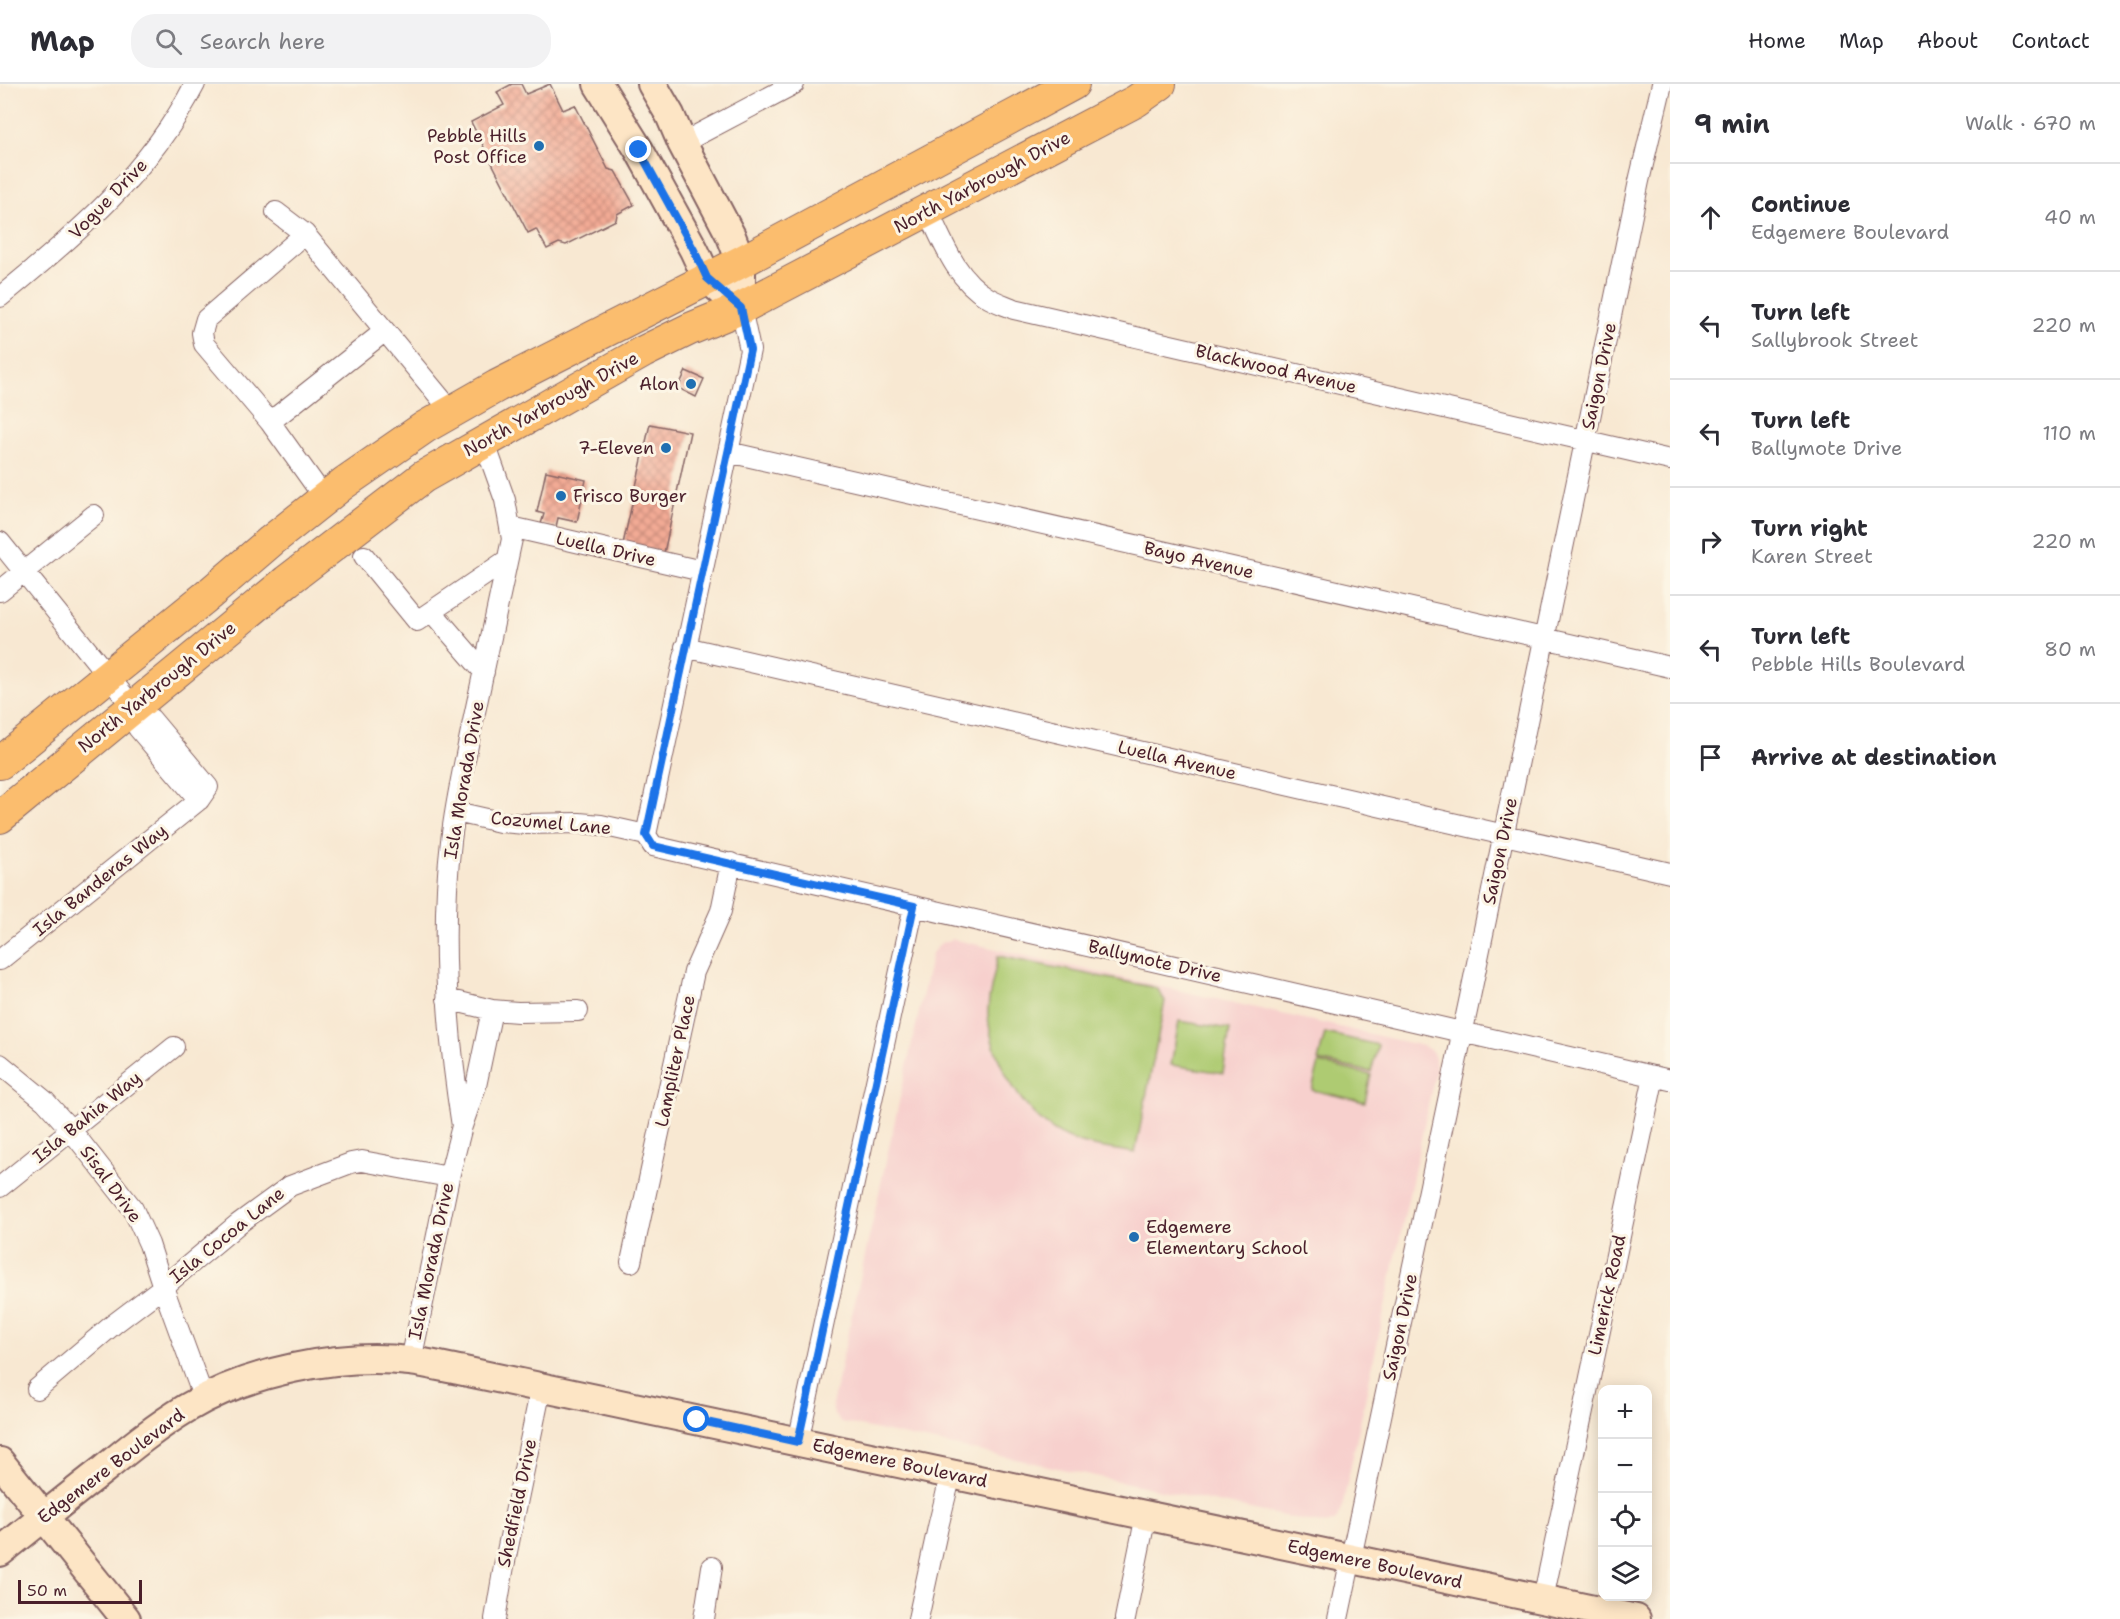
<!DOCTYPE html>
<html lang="en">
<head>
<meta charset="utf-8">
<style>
	body { margin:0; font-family:"Shantell Sans",sans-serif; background:#f2f2f3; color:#2b2b33 }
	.controls { position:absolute; right:18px; bottom:18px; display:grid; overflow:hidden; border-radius:12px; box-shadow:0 3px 15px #0003 }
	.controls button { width:54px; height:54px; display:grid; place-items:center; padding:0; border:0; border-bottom:2px solid #e1e1e2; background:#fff; color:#2b2b33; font:30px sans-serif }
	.scale { position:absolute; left:18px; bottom:15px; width:124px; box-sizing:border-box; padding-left:6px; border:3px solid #4a1f2b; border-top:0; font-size:16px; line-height:21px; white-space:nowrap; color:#4a1f2b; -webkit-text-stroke:4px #fcf5e5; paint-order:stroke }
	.stop { position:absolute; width:18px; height:18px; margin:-14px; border:4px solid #1a73e8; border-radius:50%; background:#fff }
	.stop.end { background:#1a73e8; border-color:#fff; box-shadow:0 2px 6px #0008 }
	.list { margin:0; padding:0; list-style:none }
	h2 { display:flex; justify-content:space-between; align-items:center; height:78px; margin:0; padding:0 24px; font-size:26px }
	h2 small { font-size:20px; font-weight:400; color:#7c7c81 }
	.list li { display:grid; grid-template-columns:39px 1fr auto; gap:18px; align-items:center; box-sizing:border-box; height:108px; padding:0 24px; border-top:2px solid #e1e1e2 }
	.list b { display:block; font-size:22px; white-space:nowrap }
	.list p { margin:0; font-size:20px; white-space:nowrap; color:#7c7c81 }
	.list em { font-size:20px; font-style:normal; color:#7c7c81 }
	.icon { flex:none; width:33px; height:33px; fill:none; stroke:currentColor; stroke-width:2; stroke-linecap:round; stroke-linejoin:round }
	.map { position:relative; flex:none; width:1670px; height:1535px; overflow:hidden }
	header { display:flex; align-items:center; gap:36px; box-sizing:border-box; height:84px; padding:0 30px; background:#fff; border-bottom:2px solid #e1e1e2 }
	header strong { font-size:28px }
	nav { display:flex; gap:33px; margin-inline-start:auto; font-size:21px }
	.search { width:420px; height:54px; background:#f2f2f3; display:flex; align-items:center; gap:15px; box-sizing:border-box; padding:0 21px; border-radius:24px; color:#7c7c81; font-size:22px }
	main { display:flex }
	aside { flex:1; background:#fff }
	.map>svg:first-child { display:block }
</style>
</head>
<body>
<header>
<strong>Map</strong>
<div class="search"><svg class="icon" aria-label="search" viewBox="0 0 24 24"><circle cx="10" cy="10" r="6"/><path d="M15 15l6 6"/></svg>Search here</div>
<nav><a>Home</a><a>Map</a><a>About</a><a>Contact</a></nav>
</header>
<main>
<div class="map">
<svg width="1670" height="1535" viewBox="0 0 1670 1535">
	<defs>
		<pattern id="building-cross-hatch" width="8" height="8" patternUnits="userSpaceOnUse" patternTransform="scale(1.5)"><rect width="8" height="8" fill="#f3ab95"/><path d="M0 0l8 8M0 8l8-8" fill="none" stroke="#c78b7a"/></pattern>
	</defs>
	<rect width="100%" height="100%" fill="#fcf5e5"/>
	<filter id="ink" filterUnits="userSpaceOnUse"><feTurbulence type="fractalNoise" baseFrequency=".0167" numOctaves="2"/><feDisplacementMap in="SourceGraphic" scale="12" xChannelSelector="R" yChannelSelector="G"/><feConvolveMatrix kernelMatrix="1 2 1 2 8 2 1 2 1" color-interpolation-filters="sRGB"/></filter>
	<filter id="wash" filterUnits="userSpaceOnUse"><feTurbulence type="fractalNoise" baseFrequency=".008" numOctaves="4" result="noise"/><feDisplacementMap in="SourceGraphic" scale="24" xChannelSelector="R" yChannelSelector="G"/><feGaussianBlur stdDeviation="1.35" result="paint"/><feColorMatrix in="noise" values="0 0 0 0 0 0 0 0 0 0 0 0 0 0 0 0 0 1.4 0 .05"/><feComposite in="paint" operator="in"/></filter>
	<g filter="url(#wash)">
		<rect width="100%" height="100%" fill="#f8e8d2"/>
		<!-- built -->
		<path fill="#f7d0cd" d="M952,855L1423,962L1432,967L1435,974L1436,985L1341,1428L1335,1438L1326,1441L841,1338L834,1331L832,1321L932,869L941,859Z"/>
		<!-- grass -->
		<path fill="#aecb72" stroke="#7c754e" stroke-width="1.5" d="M998,872L1157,904L1165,917L1135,1069C1113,1065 1088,1063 1068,1054C1025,1036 991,976 988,931C987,914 995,889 998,872Z
			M1179,937L1230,945L1223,989L1171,981Z
			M1325,949L1378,961L1371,988L1318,977Z
			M1319,979L1371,991L1365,1018L1312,1006Z"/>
		<g id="blocks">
			<!-- building -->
			<path fill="url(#building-cross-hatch)" d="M512,0H521L526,10L550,0L563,26L575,21L608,85L615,87L634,121L617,130L616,136L566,161L559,159L547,165L536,145L528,149L471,38L504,21L497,8Z
				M686,287L704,295L696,313L678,304Z
				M650,340L690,348L664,469L623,460Z
				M546,387L586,396L577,438L558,434L556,443L541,440L544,430L537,428Z"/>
		</g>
	</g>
	<g filter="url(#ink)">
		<use href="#blocks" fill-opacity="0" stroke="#876565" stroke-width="1.5"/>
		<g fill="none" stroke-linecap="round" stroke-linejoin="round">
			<defs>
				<path id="street" d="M682,59L794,0
					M928,127C943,158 956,195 987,213C995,218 1005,221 1014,225L1670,376
					M276,128L305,150L452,328
					M305,150L206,235L202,249L204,260L270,338L325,415
					M0,213C76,151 150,88 195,0
					M270,338L385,247
					M728,368L1670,583
					M511,443L702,487
					M0,458L133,623L151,635L208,703L199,716L0,876
					M364,472L417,537L507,476
					M0,507L94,431
					M432,528L484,588
					M685,563L1670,789
					M133,623L138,644L199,716
					M456,728L500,738L525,740L579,739L601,741L646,751
					M646,751L653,762L1670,996
					M646,751L750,266L741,224
					M447,915L492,926L518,928L578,927
					M0,980L45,1017L71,1046L133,1125L149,1160L163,1203L204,1315
					M462,1042C447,949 440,852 451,757C456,714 466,671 475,628C487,570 500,513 512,455L505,416L484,357
					M0,1103L174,963
					M631,1178L694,888L721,827L731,779
					M411,1277L449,1093L462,1042L476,1002L492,926
					M37,1305L114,1240L163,1203L238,1140L290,1102L351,1079L362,1077L449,1093
					M798,1358L914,822
					M1543,1515L1654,992
					M495,1535L504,1482L541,1304
					M704,1535L712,1483
					M918,1535L938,1443L951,1390
					M1125,1535L1146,1431
					M1338,1535L1470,913L1639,97L1662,0"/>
				<path id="secondary" d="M598,0L639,66L694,166L707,194L741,224
					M652,0L670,31L682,59L731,152L741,178V224
					M0,1378L126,1535
					M0,1468C34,1441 68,1413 103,1386C130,1364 157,1342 187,1324C249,1287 338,1269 410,1277C426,1279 443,1283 459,1286L1636,1535"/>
				<path id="primary" d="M0,679L208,511L271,457L344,399L425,343L497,302L741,178L1073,0
					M0,733L287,497L423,393L643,268L690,245L741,224L1136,17L1160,0"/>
			</defs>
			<!-- street casing -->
			<use href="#street" stroke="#876565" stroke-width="22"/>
			<!-- secondary casing -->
			<use href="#secondary" stroke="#876565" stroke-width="32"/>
			<!-- primary casing -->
			<use href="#primary" stroke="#876565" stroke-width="34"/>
			<!-- street -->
			<use href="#street" stroke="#fff" stroke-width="20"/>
			<!-- secondary -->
			<use href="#secondary" stroke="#fde5c5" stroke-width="28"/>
			<!-- primary -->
			<use href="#primary" stroke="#fbbd6e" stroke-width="32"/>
		</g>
	</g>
	<g fill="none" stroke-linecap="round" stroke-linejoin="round" filter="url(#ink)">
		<!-- route -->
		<path stroke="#1a73e8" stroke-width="8" d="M639,66L694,166L707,194L741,224L750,266L646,751L653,762L914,822L798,1358L697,1336"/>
	</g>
	<!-- markers -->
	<g fill="#1f6fb2" stroke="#fcf5e5" stroke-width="2">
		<circle cx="539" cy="62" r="6"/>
		<circle cx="691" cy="300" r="6"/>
		<circle cx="666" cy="364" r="6"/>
		<circle cx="561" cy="412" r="6"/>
		<circle cx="1134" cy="1153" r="6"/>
	</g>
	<g text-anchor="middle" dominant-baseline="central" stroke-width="6" stroke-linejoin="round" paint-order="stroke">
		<!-- poi labels -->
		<g font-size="18" fill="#4a1f2b" stroke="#fcf5e5" text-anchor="end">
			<text x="527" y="52">Pebble Hills<tspan x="527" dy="21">Post Office</tspan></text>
			<text x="679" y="300">Alon</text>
			<text x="654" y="364">7-Eleven</text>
			<text x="573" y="412" text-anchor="start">Frisco Burger</text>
			<text x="1146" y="1143" text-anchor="start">Edgemere<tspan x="1146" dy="21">Elementary School</tspan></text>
		</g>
		<!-- street labels -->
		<g font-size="18" fill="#4a1f2b" stroke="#fcf5e5">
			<text transform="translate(982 98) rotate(-28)">North Yarbrough Drive</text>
			<text transform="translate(108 115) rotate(-46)">Vogue Drive</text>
			<text transform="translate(1276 285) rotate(13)">Blackwood Avenue</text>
			<text transform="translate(1599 292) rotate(-78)">Saigon Drive</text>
			<text transform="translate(551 320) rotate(-29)">North Yarbrough Drive</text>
			<text transform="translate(606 465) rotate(13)">Luella Drive</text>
			<text transform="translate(1199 476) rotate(13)">Bayo Avenue</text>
			<text transform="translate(157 603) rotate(-39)">North Yarbrough Drive</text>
			<text transform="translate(1177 676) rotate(13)">Luella Avenue</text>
			<text transform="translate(464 696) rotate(-80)">Isla Morada Drive</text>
			<text transform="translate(551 739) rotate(5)">Cozumel Lane</text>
			<text transform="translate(1500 767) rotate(-78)">Saigon Drive</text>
			<text transform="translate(100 796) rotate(-39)">Isla Banderas Way</text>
			<text transform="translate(1155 877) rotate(13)">Ballymote Drive</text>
			<text transform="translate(675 977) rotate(-78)">Lampliter Place</text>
			<text transform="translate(87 1033) rotate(-39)">Isla Bahia Way</text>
			<text transform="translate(111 1100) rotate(54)">Sisal Drive</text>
			<text transform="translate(227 1151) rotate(-39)">Isla Cocoa Lane</text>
			<text transform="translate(431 1177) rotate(-78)">Isla Morada Drive</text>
			<text transform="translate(1607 1211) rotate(-78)">Limerick Road</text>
			<text transform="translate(1400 1243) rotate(-78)">Saigon Drive</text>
			<text transform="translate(900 1379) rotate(12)">Edgemere Boulevard</text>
			<text transform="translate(111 1382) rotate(-37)">Edgemere Boulevard</text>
			<text transform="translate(517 1419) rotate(-78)">Shedfield Drive</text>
			<text transform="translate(1375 1480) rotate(12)">Edgemere Boulevard</text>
		</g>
	</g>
</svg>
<div class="controls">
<button>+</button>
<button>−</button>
<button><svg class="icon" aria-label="locate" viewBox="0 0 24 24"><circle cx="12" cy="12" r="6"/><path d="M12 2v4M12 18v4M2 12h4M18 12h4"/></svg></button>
<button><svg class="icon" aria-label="layers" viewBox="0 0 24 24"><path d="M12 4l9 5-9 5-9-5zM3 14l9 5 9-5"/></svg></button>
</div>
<div class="scale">50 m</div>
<div class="stop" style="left:697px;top:1336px"></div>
<div class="stop end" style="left:639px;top:66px"></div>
</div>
<aside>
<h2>9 min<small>Walk · 670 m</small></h2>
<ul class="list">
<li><svg class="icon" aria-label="ahead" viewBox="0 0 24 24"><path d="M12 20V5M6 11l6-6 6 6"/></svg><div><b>Continue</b><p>Edgemere Boulevard</p></div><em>40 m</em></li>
<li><svg class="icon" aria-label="left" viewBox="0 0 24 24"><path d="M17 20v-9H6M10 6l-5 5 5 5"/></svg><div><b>Turn left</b><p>Sallybrook Street</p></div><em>220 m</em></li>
<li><svg class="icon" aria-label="left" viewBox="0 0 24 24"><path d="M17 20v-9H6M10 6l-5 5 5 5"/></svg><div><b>Turn left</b><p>Ballymote Drive</p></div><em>110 m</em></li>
<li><svg class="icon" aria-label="right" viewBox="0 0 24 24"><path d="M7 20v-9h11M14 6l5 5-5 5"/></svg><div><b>Turn right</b><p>Karen Street</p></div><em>220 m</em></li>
<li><svg class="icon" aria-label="left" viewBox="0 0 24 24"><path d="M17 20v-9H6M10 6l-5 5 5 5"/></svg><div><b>Turn left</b><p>Pebble Hills Boulevard</p></div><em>80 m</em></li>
<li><svg class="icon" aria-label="arrive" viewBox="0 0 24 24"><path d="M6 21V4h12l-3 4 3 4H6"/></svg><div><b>Arrive at destination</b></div></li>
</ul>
</aside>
</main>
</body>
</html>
